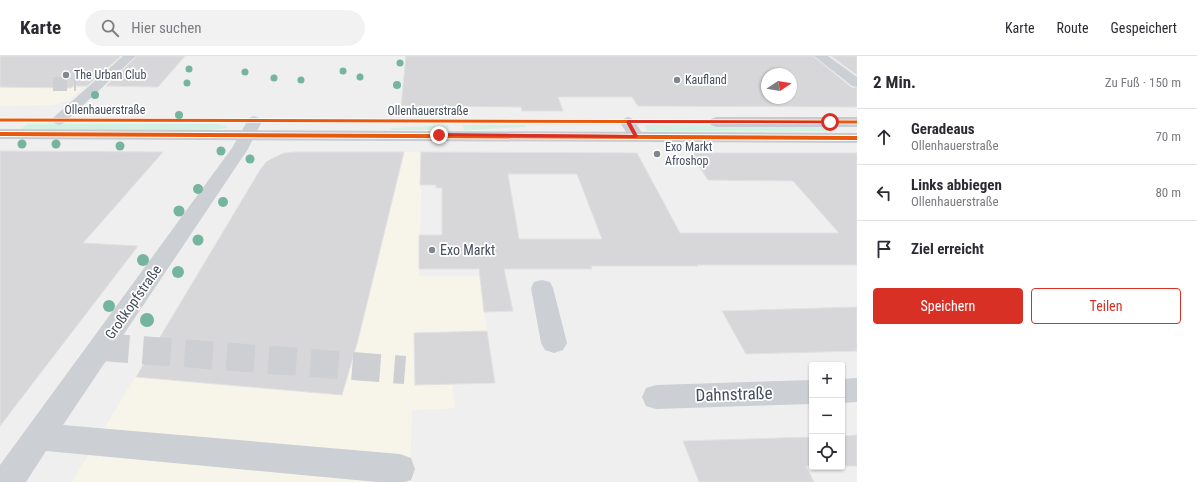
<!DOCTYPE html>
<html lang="de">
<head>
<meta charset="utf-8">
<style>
	body { margin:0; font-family:"Roboto Condensed",sans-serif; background:#f2f2f3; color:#2b2b33 }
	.controls { position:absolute; right:12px; bottom:12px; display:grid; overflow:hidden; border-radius:4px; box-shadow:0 1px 3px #0004 }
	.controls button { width:36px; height:36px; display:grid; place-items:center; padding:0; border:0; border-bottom:1px solid #e1e1e2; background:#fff; color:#2b2b33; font:20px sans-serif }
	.compass { position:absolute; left:761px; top:12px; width:36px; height:36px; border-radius:50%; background:#fff; box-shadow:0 1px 3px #0004; rotate:78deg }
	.stop { position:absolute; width:12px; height:12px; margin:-9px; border:3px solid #d93025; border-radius:50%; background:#fff }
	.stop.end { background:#d93025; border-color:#fff; box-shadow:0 1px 4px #0008 }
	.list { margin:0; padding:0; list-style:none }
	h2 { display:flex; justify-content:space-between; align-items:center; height:52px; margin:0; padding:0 16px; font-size:17px }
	h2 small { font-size:13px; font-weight:400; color:#7c7c81 }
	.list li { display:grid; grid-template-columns:26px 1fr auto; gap:12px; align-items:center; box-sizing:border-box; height:56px; padding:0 16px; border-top:1px solid #e1e1e2 }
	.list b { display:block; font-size:15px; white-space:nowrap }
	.list p { margin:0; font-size:13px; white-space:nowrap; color:#7c7c81 }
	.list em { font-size:13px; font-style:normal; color:#7c7c81 }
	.actions { display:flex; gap:8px; padding:12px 16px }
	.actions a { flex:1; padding:9px 0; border:1px solid #d93025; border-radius:4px; text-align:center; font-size:14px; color:#d93025 }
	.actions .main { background:#d93025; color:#fff }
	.icon { flex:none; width:22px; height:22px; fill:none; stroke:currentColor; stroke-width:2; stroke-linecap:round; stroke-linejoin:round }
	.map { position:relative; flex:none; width:857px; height:426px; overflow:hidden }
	header { display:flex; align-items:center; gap:24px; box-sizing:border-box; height:56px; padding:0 20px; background:#fff; border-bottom:1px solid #e1e1e2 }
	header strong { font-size:19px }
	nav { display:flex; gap:22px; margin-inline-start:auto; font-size:14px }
	.search { width:280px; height:36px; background:#f2f2f3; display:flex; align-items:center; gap:10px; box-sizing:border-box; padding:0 14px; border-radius:22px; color:#7c7c81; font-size:15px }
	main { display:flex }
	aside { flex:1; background:#fff }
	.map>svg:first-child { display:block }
</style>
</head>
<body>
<header>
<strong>Karte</strong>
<div class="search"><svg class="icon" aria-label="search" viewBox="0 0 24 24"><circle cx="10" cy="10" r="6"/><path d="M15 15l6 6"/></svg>Hier suchen</div>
<nav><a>Karte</a><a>Route</a><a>Gespeichert</a></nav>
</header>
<main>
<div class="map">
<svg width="857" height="426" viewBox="0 0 857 426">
	<rect width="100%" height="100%" fill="#f0efef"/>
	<!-- commercial -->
	<path fill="#f7f5ea" d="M0,31L82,32L68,45L52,49L0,50Z
		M286,96H422L419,220H479L495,327L452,328L455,352L412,354L410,426H72L266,104Z"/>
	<!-- green -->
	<path fill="#d2f1e2" d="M27,68H215L228,70L227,72L210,74L21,73Z
		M448,69L449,74H391V72Z
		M463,69H526V71L464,74Z
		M644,69L828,70L833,75H647Z"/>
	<!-- building -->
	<path fill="#d7d7d9" stroke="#e1e1e2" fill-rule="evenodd" d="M0,0H121L87,30H73L71,32L0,31Z
		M137,0H185L158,31L106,30Z
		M406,0H813L851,31L857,32V51L638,50L632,41H558L563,55H522L521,51L401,50ZM767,18H791V42H767Z
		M831,0H857V19Z
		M0,95L163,96L83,187L138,190L0,370Z
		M296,96H404L358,284L342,339L136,321L260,114L266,106L273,102L284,97Z
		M421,96L637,97L680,177H839L793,125L708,124L690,97H857V209H697L698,210H591L592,213H504L513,255L484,256L479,213H419V179H442V132H436V129H420ZM508,118H577L602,183H519Z
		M857,251V295L746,298L722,255Z
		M487,275L495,327L415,329L414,277Z
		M857,379V410H842V380Z
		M812,381V410H806L814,426H699L683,385Z"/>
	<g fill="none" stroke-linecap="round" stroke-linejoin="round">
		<!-- minor-tunnel-far1 -->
		<path stroke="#cecfd2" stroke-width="14" stroke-dasharray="14 7" stroke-linecap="butt" d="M53,28H76"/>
		<!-- minor-tunnel -->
		<path stroke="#cecfd2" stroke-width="28" stroke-dasharray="28 14" stroke-linecap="butt" d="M101,291L405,314"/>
		<!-- minor -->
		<path fill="#cccfd3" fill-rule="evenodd" d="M123,0H136L64,67L59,69L54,67L51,64L54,61Z
			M814,0H828L857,21V31L852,30Z
			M254,60L259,62L262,65L248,93L63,369L400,398L411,402L415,413L411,424L405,426H377L46,395L26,426H0V409L232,92L249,62Z
			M628,61L633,63L644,80L642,83L636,85L630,83L620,66L623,63Z
			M542,224L550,226L553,232L567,287L563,294L554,297L545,294L541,287L531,232L534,226Z
			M857,322V346L842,347V323Z
			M812,324V348L656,353L646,350L642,341L646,332L656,329Z"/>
		<!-- major -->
		<path fill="#c7cad0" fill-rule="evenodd" d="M716,61H857V71H716L711,69L708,66L711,63Z
			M0,73L857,77V87L0,83Z"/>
		<defs>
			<path id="cycleway-far1" d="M0,64L857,66"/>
			<path id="cycleway" d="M0,78L857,82"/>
		</defs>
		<!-- cycleway-far1 casing -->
		<use href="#cycleway-far1" stroke="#fff" stroke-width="4.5"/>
		<!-- cycleway casing -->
		<use href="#cycleway" stroke="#fff" stroke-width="6"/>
		<!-- cycleway-far1 -->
		<use href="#cycleway-far1" stroke="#e8590c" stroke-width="3"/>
		<!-- cycleway -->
		<use href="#cycleway" stroke="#e8590c" stroke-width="4"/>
	</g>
	<!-- trees -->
	<g fill="#75b49e">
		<circle cx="400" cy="7" r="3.5"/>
		<circle cx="189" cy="13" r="3.5"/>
		<circle cx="343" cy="15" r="3.5"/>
		<circle cx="245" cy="16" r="3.5"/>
		<circle cx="360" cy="21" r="3.5"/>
		<circle cx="274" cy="22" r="3.5"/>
		<circle cx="301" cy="24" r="3.5"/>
		<circle cx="187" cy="27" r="3.5"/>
		<circle cx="397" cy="29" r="4"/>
		<circle cx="95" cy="39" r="4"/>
		<circle cx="179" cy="59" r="4"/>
		<circle cx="22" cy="88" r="4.5"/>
		<circle cx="56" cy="88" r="4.5"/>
		<circle cx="120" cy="90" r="4.5"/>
		<circle cx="221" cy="95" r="4.5"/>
		<circle cx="250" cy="103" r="4.5"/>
		<circle cx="198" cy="133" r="5"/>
		<circle cx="223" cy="146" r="5"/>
		<circle cx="179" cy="155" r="5.5"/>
		<circle cx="198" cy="184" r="5.5"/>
		<circle cx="143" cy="204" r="6"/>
		<circle cx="178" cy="216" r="6"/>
		<circle cx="109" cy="250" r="6"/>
		<circle cx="147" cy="264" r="7"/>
	</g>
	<!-- route -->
	<path fill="#d93025" d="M626,66L628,64L830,65L832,66L830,67H631L638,80L636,82L439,80L437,79L439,77L633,79Z"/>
	<!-- markers -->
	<g fill="#818690" stroke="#fff" stroke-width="1.5">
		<circle cx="66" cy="19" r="4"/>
		<circle cx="677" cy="24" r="4"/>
		<circle cx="657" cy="98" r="4"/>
		<circle cx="432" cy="194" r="4"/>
	</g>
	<g text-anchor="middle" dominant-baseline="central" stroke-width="3.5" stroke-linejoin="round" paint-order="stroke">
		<!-- far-poi labels -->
		<g font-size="12" fill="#454e5d" stroke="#fff" text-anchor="start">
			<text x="74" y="19">The Urban Club</text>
			<text x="685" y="24">Kaufland</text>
			<text x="665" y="91">Exo Markt<tspan x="665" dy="14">Afroshop</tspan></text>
		</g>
		<!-- far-street labels -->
		<g font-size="12" fill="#454e5d" stroke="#fff">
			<text x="105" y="54">Ollenhauerstraße</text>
			<text x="428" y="55">Ollenhauerstraße</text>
		</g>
		<!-- poi labels -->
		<g font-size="14" fill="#454e5d" stroke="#fff" text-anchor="start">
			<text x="440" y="194">Exo Markt</text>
		</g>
		<!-- street labels -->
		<g font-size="14" fill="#454e5d" stroke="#fff">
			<text transform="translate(133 246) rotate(-55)">Großkopfstraße</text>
		</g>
		<!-- near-street labels -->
		<g font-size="17" fill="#454e5d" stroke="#fff">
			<text transform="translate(734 338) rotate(-2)">Dahnstraße</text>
		</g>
	</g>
</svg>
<div class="controls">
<button>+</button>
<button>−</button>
<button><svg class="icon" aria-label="locate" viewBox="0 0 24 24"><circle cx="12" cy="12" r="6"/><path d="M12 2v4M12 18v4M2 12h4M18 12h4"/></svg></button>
</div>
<svg class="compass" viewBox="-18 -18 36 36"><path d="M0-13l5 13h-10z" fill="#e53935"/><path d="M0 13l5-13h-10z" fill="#7c7c81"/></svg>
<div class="stop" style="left:830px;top:66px"></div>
<div class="stop end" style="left:439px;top:79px"></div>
</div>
<aside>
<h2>2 Min.<small>Zu Fuß · 150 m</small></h2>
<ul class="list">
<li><svg class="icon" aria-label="ahead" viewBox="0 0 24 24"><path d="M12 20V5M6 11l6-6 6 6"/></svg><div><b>Geradeaus</b><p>Ollenhauerstraße</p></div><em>70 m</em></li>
<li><svg class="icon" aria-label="left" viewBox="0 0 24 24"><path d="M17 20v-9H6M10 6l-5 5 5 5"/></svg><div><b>Links abbiegen</b><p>Ollenhauerstraße</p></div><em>80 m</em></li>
<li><svg class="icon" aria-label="arrive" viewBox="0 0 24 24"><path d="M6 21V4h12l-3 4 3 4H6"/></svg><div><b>Ziel erreicht</b></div></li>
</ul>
<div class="actions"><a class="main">Speichern</a><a>Teilen</a></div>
</aside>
</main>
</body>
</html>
